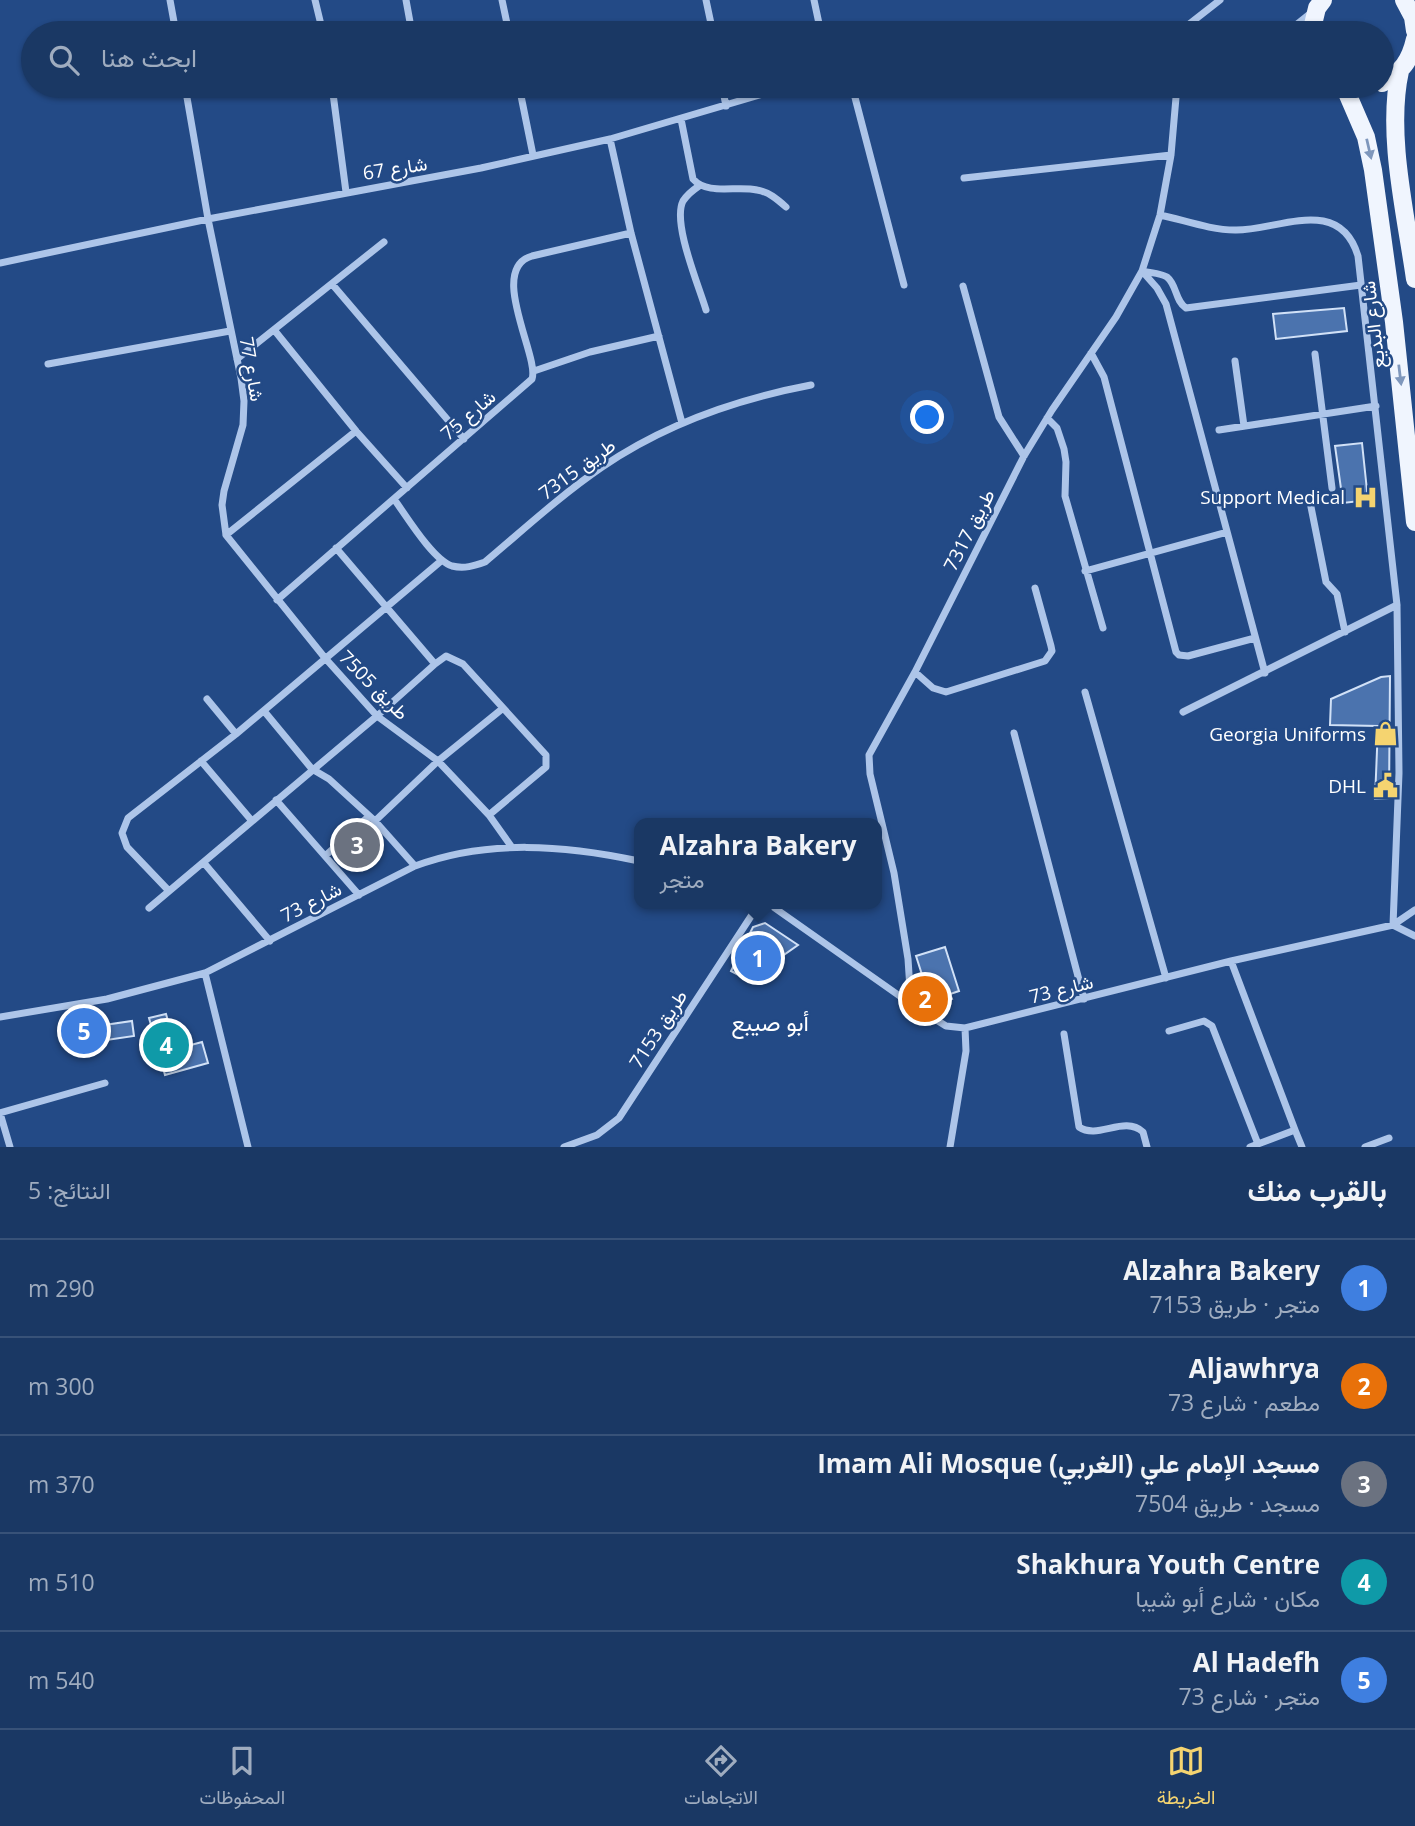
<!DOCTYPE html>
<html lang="ar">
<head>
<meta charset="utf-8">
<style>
	body { margin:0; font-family:"Open Sans",Vazirmatn,sans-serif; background:#233f6a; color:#f1f3f6; direction:rtl }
	.you { position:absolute; left:928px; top:418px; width:24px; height:24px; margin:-18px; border:5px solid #fff; border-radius:50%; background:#1a73e8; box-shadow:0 0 0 10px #1a73e833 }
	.badge { display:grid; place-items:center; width:46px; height:46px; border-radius:50%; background:#f5d470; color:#fff; font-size:23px; font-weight:700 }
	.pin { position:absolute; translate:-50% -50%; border:4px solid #fff; box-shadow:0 2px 7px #0006 }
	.popup { position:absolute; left:634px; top:818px; width:248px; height:91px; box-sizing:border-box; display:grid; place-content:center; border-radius:14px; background:#1a3864; filter:drop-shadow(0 2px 5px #0005); font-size:23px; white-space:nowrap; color:#9facbf }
	.popup b { font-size:26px; color:#f1f3f6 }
	.popup::after { content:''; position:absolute; left:50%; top:100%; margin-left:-14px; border:14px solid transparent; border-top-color:#1a3864 }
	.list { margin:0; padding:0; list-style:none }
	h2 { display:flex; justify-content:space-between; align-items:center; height:91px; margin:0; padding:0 28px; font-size:30px }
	h2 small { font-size:23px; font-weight:400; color:#9facbf }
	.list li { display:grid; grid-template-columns:46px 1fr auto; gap:21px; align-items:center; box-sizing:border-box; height:98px; padding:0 28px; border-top:2px solid #385278 }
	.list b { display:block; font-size:26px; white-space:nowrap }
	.list p { margin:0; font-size:23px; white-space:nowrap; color:#9facbf }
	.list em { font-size:23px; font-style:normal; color:#9facbf }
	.icon { flex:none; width:38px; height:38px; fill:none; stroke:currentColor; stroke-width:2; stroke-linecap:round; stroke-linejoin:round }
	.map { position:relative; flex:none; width:1415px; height:1147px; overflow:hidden; direction:ltr }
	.search { position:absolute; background:#1a3864; box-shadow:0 2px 5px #0004; left:21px; right:21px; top:21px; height:77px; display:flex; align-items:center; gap:18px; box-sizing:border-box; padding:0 24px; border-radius:38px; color:#9facbf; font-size:26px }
	.sheet { height:581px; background:#1a3864 }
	nav { display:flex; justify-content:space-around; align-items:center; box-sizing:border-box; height:98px; border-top:2px solid #385278; background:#1a3864; font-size:19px; color:#9facbf }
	nav a { display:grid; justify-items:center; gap:4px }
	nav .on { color:#f5d470 }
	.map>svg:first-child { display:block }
</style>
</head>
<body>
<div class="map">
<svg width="1415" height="1147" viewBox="0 0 1415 1147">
	<rect width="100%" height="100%" fill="#234a86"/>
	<!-- building -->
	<path fill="#4b73ae" stroke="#d1e1f7" stroke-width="2" d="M1344,308L1347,331L1276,339L1273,314Z
		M1362,443L1368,500L1343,503L1335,446Z
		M1390,676L1389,798L1375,799L1378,726L1330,725L1331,699L1381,677Z
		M765,923L798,945L748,980L731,971L753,927Z
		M945,947L959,991L950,994L952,999L928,1007L922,1004L917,987L925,984L916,956Z
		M166,1014L176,1049L202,1042L208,1063L165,1075L149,1018Z
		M132,1021L134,1036L72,1045L70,1030Z"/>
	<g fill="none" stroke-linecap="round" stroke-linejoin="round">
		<!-- street -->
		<path stroke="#adc5e9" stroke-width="7" d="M170,0L176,33
			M315,0L323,33
			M406,0L412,33
			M502,0L509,33
			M706,0L713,33
			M814,0L821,33
			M1183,33L1188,25L1220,0
			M1286,33L1311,13
			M185,86L208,219L241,378L244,401L243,425L224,491L222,505L226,535L325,658L377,716L438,761L489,815L511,846
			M332,86L346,192
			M519,86L533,155
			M722,86L726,106
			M852,86L904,285
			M681,119L693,179C708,196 737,185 757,190C769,192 777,199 786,207
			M610,139L631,233L682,423
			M964,178L1171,155
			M699,186C693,190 687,195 683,201C672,223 699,286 706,310
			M1160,215C1184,220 1210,230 1235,230C1277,231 1339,194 1358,256L1397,605L1399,773L1393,925
			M0,263L208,219L481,168L610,139L790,86
			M1142,271L1157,288L1166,304L1265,673
			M1143,271C1150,273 1160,273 1167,277C1177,285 1175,301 1186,308L1361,285
			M332,284L464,439
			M963,286L999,417L1024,456
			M275,331L356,431L407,488
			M1091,353L1104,377L1176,652L1179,655L1188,656L1255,638
			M1315,354L1332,488
			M237,359L384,242
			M1235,361L1244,426
			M48,364L230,331
			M534,371L590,352L659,336
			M1047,418L1057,428L1064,449L1066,462L1065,496L1103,628
			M1219,430L1376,406
			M394,499C407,517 433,560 452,566C464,569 474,566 485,562C523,530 561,495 602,467C665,424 737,399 811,385
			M1311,507L1326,582L1337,594L1345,632
			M226,535L356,431
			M336,548L435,664L446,656L463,664L546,755V767L489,815
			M1085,571L1227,532
			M277,600L532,379C540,357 487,269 532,256L631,233
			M915,672L933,688L946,692L1045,661L1052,651L1051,646L1035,588
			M1085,692L1166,978
			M207,699L236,734
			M264,711L312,769L329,779L375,821L415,866
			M1183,712L1397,605
			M1014,733L1084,999
			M201,761L252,821
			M276,800L359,895
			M375,821L438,761L502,709
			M325,856L369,816
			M204,863L270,941
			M169,891L127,847L122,833L128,818L236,734L441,561
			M769,904L911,1004L946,1026L965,1028L1231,961L1393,925L1415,910
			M149,908L377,716L435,664
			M1393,925L1415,936
			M1231,961L1295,1130
			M205,973L248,1147
			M911,1004L908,959L894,873L870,774L869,755L915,672L1024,456L1052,410L1116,317L1142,271L1160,215L1171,155L1177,86
			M0,1017L107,999L205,973L415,866C487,839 565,845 639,861
			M1169,1031L1204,1021L1212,1026L1258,1144
			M1064,1034L1079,1127C1098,1140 1124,1115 1143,1132L1147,1147
			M0,1113L105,1083
			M0,1113L10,1147
			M564,1147L597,1135L619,1118L759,904
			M950,1147L966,1051L965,1028
			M1250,1147L1295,1130L1302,1147
			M1365,1147L1389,1138"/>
		<!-- primary -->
		<path stroke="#f0f5fe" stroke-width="18" d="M1404,0L1413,17L1415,31
			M1311,33L1317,8L1323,0
			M1400,71C1386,134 1406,215 1415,279
			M1382,83C1402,72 1410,61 1415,39
			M1344,86L1366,137L1373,170L1394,322L1415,522
			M1360,86H1366"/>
	</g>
	<!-- one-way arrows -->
	<defs><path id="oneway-solid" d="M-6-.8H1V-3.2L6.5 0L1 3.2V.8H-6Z" transform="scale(1.75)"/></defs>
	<g fill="#7f97bc">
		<use href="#oneway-solid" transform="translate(1369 149) rotate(77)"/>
		<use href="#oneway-solid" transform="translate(1400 375) rotate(83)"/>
	</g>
	<!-- icons -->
	<defs>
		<symbol id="hospital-bare" viewBox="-9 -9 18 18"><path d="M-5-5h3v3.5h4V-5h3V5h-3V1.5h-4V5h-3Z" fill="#f5d470" stroke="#234a86" stroke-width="2.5" paint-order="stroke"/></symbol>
		<symbol id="shop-bare" viewBox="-9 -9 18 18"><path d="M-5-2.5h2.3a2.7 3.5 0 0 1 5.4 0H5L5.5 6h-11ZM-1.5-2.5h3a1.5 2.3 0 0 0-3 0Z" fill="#f5d470" stroke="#234a86" stroke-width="2.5" paint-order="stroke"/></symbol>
		<symbol id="civic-bare" viewBox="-9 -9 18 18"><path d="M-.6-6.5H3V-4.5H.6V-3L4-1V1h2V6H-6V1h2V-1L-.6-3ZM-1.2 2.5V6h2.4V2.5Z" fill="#f5d470" stroke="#234a86" stroke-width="2.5" paint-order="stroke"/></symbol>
	</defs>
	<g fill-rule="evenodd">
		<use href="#hospital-bare" x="1348" y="480" width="35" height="35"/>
		<use href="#shop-bare" x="1368" y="716" width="35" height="35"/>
		<use href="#civic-bare" x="1368" y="768" width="35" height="35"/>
	</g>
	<g text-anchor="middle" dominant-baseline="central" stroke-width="5" stroke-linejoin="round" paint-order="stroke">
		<!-- street labels -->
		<g font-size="19" fill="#fff" stroke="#234a86">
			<text transform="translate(395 168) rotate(-9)">شارع 67</text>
			<text transform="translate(1373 325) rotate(-97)">شارع البديع</text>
			<text transform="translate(252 369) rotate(80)">شارع 77</text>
			<text transform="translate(468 415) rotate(-41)">شارع 75</text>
			<text transform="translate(577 469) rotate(-36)">طريق 7315</text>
			<text transform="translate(969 530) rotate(-63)">طريق 7317</text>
			<text transform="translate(374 685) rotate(45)">طريق 7505</text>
			<text transform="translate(311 902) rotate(-27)">شارع 73</text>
			<text transform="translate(1061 989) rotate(-14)">شارع 73</text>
			<text transform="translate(658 1029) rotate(-57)">طريق 7153</text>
		</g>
		<!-- poi labels -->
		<g font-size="19" fill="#fff" stroke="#234a86" text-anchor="end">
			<text x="1345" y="497">Support Medical</text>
			<text x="1366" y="734">Georgia Uniforms</text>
			<text x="1366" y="786">DHL</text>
		</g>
		<!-- quarter labels -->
		<g font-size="23" fill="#fff" stroke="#234a86">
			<text x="770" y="1022">أبو صيبع</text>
		</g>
	</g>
</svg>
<div class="you"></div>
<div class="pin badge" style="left:758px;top:958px;background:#3f7fe0">1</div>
<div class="popup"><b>Alzahra Bakery</b>متجر</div>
<div class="pin badge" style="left:925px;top:999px;background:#e8710a">2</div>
<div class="pin badge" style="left:357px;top:845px;background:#6b7280">3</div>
<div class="pin badge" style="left:166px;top:1045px;background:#0f9aa8">4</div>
<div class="pin badge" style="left:84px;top:1031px;background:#3f7fe0">5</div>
<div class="search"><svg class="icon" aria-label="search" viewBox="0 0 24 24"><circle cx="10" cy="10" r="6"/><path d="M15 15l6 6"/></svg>ابحث هنا</div>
</div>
<section class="sheet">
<h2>بالقرب منك<small>النتائج: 5</small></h2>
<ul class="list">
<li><span class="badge" style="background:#3f7fe0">1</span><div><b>Alzahra Bakery</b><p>متجر · طريق 7153</p></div><em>290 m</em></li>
<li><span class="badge" style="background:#e8710a">2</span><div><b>Aljawhrya</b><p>مطعم · شارع 73</p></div><em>300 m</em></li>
<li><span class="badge" style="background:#6b7280">3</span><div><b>مسجد الإمام علي (الغربي) Imam Ali Mosque</b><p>مسجد · طريق 7504</p></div><em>370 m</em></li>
<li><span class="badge" style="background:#0f9aa8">4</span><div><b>Shakhura Youth Centre</b><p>مكان · شارع أبو شيبا</p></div><em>510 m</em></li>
<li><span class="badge" style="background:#3f7fe0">5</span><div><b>Al Hadefh</b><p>متجر · شارع 73</p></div><em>540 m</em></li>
</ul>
</section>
<nav>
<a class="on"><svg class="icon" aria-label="map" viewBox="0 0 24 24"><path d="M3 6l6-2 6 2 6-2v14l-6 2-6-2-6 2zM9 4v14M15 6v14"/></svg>الخريطة</a>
<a><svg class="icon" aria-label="directions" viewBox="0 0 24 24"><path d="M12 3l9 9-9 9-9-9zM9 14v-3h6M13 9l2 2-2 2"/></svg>الاتجاهات</a>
<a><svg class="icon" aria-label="saved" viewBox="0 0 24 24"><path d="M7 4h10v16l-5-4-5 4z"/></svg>المحفوظات</a>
</nav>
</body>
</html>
